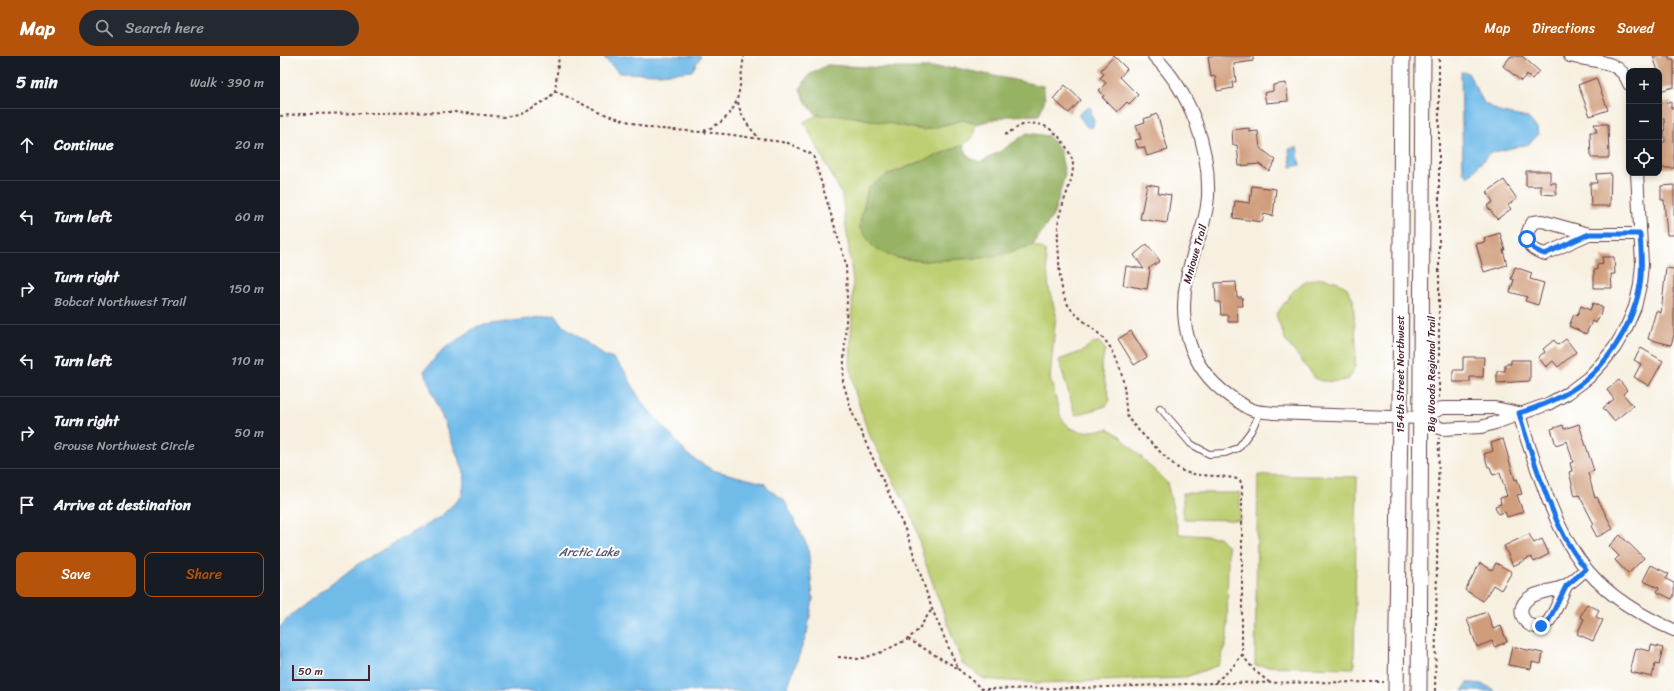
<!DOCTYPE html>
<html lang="en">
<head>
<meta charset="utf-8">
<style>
	body { margin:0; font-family:Sriracha,sans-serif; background:#242831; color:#f1f3f6 }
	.controls { position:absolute; right:12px; top:12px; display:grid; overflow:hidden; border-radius:8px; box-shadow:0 2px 6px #0003 }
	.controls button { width:36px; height:36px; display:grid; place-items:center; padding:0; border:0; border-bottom:1px solid #363941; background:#171b24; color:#f1f3f6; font:20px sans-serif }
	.scale { position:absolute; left:12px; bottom:10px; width:78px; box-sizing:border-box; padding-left:4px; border:2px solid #4a1f2b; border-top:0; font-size:11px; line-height:14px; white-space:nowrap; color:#4a1f2b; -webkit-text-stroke:3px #fff; paint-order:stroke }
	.stop { position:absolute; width:12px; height:12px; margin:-9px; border:3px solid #1a73e8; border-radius:50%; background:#fff }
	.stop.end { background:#1a73e8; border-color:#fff; box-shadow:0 1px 4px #0008 }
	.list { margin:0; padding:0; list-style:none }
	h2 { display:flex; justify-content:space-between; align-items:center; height:52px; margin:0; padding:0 16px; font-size:17px }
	h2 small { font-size:13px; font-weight:400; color:#9ea1a6 }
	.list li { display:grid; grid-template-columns:26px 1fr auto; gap:12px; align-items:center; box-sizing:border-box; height:72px; padding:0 16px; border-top:1px solid #363941 }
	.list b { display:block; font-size:15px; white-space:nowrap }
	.list p { margin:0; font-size:13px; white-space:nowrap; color:#9ea1a6 }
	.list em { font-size:13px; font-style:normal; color:#9ea1a6 }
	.actions { display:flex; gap:8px; padding:12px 16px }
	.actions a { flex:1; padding:9px 0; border:1px solid #b45309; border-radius:8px; text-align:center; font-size:14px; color:#b45309 }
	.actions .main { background:#b45309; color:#fff }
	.icon { flex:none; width:22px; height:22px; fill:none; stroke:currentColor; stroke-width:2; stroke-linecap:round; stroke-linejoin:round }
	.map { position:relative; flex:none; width:1394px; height:635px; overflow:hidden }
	header { display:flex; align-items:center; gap:24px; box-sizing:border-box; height:56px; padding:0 20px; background:#b45309; color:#fff }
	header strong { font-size:19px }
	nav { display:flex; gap:22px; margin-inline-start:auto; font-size:14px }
	.search { width:280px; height:36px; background:#242831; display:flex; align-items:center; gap:10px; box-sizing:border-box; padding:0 14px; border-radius:22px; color:#9ea1a6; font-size:15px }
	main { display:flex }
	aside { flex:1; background:#171b24 }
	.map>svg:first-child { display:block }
</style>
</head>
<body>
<header>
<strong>Map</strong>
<div class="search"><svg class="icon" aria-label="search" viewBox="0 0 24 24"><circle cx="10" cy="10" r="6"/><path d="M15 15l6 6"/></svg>Search here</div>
<nav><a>Map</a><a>Directions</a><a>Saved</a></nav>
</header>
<main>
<aside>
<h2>5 min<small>Walk · 390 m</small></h2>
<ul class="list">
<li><svg class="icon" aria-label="ahead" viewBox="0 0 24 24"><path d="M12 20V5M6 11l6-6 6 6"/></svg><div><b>Continue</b></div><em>20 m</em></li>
<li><svg class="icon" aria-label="left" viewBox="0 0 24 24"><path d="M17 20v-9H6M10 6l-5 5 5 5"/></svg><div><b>Turn left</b></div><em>60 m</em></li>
<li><svg class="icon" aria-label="right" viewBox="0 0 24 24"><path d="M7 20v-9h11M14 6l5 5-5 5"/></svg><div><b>Turn right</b><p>Bobcat Northwest Trail</p></div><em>150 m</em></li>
<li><svg class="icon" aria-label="left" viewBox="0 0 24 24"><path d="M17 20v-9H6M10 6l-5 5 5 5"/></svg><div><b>Turn left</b></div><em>110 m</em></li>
<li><svg class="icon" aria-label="right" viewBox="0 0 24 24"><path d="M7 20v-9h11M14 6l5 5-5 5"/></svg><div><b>Turn right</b><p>Grouse Northwest Circle</p></div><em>50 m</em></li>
<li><svg class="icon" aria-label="arrive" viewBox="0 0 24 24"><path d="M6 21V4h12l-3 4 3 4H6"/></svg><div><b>Arrive at destination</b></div></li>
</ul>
<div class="actions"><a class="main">Save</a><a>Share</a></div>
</aside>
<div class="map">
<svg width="1394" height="635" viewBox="0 0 1394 635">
	<rect width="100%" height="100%" fill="#fff"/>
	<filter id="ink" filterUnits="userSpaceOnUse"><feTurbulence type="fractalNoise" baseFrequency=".025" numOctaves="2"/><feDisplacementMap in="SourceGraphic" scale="8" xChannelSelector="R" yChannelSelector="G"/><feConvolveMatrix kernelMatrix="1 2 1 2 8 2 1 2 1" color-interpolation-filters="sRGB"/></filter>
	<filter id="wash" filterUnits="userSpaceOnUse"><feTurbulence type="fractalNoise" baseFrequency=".012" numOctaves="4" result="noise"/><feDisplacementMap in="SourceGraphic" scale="16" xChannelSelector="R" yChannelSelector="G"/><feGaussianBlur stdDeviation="0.9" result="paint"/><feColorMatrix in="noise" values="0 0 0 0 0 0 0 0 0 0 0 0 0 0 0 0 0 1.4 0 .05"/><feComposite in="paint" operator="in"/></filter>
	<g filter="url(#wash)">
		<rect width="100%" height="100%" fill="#f7f0e0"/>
		<!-- green -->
		<path fill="#bdcf72" stroke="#84774e" d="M537,59H563L644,74L683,64L696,68L693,81L683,89L609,118L593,191L617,202L645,205L714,201L753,189L765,194L769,233L776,258L770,322L781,362L790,372L802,376L829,373L840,380L887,427L899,478L939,481L948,491L947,584L939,609L903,622L758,627L704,623L682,607L644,503L633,462L588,376L575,336L570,309L573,226L562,139L524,66Z
			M1042,222L1056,225L1067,232L1073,243L1076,285L1075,311L1069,323C1059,326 1046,327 1036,323L1006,285L996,259C1011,239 1015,225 1042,222Z
			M819,286L825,293L821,312L830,344L826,350L796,359H795L779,304L803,295L812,287Z
			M978,419L1077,421L1074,612L975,610Z
			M903,437H960V464L903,463Z"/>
		<!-- forest -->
		<path fill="#96b264" stroke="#706848" d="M547,9L610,12H676L763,30L765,43L759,59L728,60L696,68L683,64L644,74L563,59H537L527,48L520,33L529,19Z
			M747,77L768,80L780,94L785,118L774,158L753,189L714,201L645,205L617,202L593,191L579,170L588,132L609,118L683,89L689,102L701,106L724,93Z"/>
		<!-- water -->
		<path fill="#71bbe9" stroke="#5e6d8a" d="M325,0H421L412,15L379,18L340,17L325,3Z
			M1181,16L1188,17L1204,47L1222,57L1248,62L1257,72L1258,79L1249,88L1210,97L1188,121L1183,116Z
			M808,51L812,53L811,59L814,65L813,71L810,72L806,70L799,60V57Z
			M1017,91L1020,109L1011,111L1009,93Z
			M276,259L281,268L326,301H332L344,314L361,345L408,399L432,414L484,427L488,433L504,444L528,491L533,543L527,577L506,635H0V571L11,559L78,508L160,461L182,440L185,419L144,315L162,294L198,270Z
			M1187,627C1199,627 1206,628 1215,635H1183Z"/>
		<g id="blocks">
			<!-- building -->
			<path fill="#d09d7c" d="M834,0L847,13L840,21L858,39L849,48L847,46L837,56L822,41L824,40L819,34L826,27L820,22L824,18L821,14Z
				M928,0H973V5L954,8L956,26H952L953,32L937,35L935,20L931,21Z
				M1231,0H1242L1259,15L1252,23L1247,18L1241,25L1223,10Z
				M1373,0H1389L1390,4L1394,3V31L1379,35V15H1378Z
				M1316,22L1328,54L1310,60L1298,29Z
				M1006,27L1008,45L986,47L984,37L993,35V29Z
				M785,29L801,44L789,57L773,43Z
				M1391,46V52H1394V112H1380L1379,86H1385L1384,63H1379V47Z
				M877,58L888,94L867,100L864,91L858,92L855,84L861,83L856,69L865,66L864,63Z
				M1314,68H1328L1329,102H1311L1310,76H1317Z
				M969,72V76L978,75L980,92L996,104L989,115L979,108L959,110L957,89H953L952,74Z
				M1246,115H1270V127H1276V139L1261,138V130H1246Z
				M1331,117L1330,150H1311L1310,127H1317L1316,118Z
				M1224,124L1237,143L1228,149L1231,153L1217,163L1207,150L1213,146L1207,136Z
				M867,128L879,130L878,137L891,139L887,167L860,163Z
				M1394,129V179H1387L1384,144H1381V130Z
				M972,130L996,133L993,160L984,158L982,166L953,162L955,145L970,147Z
				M1220,177L1225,194H1223L1227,209L1204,216L1196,188L1205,186L1204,182Z
				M867,188L880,205L868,213L870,214L867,233L843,229L846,210L864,213L854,199Z
				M1322,201H1334L1335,218H1331L1332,232H1314V214H1317V208L1323,207Z
				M1235,211L1252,217L1250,223L1264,227L1258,249L1245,245L1247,241L1230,236L1234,224L1231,223Z
				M1386,212L1394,213V279L1391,289L1368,283L1376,255L1381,257Z
				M956,226L957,241H962L963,250H957L958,266H948V259H941L940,246H936L935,227Z
				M1313,247L1323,252L1316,267L1312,265L1306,278L1289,270L1294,258L1297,260L1301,250L1310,254Z
				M851,275L867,301L854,309L838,283Z
				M1286,283L1296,296L1278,311L1273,305L1266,311L1258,301L1265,296L1263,293L1274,284L1278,289Z
				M1361,292L1383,305L1369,330L1354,321L1361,308L1354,304Z
				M1183,301H1204L1203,321H1190V326H1173V314H1183Z
				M1231,304H1250V325L1217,327V315H1225V308H1231Z
				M1339,324L1347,334L1343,338L1353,350L1334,365L1323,352L1334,343L1327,334Z
				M1299,368L1314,415L1308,417L1315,442L1317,441L1333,473L1317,481L1311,470L1314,468L1299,439L1295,440L1289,416L1292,415L1290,407L1293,406L1287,385L1276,389L1271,373L1283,369L1284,373Z
				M1223,383L1235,424L1237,423L1242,438L1237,439L1243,456L1227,461L1225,456L1218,458L1215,450L1221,448L1220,442L1227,440L1220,417L1213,419L1210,411H1208L1204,398L1213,395L1211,387Z
				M1249,478L1254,487L1262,483L1269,498L1254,506L1251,501L1233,510L1224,490Z
				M1340,479L1364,502L1348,518L1335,504L1339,500L1329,490Z
				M1200,507L1212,514L1216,507L1232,516L1221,534L1213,529L1203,545L1185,534Z
				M1371,509L1389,518L1386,523L1394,527V539L1392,543L1377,536L1379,532L1363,525Z
				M1307,548L1319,554L1316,561L1323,564L1313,585L1297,578L1304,563L1300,561Z
				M1207,556L1213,573L1221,570L1227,586L1214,591L1212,585L1197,591L1187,563Z
				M1371,589L1383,592L1379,609L1375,608L1372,621L1350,616L1356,592L1370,595Z
				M1232,591L1263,597L1261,608L1252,606L1251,613L1228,609Z"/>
		</g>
	</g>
	<g filter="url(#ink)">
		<use href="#blocks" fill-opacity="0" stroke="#643e46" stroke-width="1"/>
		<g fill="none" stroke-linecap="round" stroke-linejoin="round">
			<defs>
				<path id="service" d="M880,352L911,388L929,398L945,397L958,392L971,375L981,355"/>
				<path id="minor" d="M874,0C910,36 930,90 928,141C926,171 912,194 907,222C897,272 912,318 957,345C961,347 965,351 970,353C976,356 986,356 993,357L1141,362L1162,373L1201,371L1215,367L1268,348L1288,337L1308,322L1322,307L1335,291L1346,272L1355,251L1360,229L1362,208L1357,117
					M1290,0C1312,6 1340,2 1349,28
					M1309,178L1265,198C1247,193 1242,182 1253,166L1262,165L1309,178H1360
					M1239,357C1245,380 1253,402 1261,424C1288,502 1317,541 1394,574
					M1141,362L1162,352H1215L1239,357
					M1286,530C1282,538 1274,559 1268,566C1253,582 1229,556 1249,542C1259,535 1274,535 1284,530C1292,527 1300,518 1306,513"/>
				<path id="tertiary" d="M1116,635L1120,361L1122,0
					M1139,635L1143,0"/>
			</defs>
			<!-- service casing -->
			<use href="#service" stroke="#643e46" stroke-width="8"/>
			<!-- minor casing -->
			<use href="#minor" stroke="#643e46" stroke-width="14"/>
			<!-- tertiary casing -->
			<use href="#tertiary" stroke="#643e46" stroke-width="17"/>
			<!-- path -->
			<path stroke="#643e46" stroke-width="2" stroke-dasharray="3 3" stroke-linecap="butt" d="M275,35L321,57L369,72L446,78L508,87L533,99L566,208L567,244L563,326L572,356L627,478L652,553L678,613L702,633L801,632L934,627L1104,626
				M458,46C461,61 468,70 478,81
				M0,60L21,58L174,56L224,61L238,59L268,43L275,35L279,0
				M424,75C463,59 458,36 464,0
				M725,79C730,76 735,72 740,70C765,60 784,82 792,103C797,119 782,145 779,162C777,175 778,188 779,201C779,216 781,242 791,253C803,267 820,275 830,291C839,305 844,323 845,340C846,348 845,355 849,363C853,370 890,406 898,412C911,423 943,417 960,424L962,430V599L950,614L935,626
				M1159,342V0
				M628,583L677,612
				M962,599L975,615L989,626
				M558,601L580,603L602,596L628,583L638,574L652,553
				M1155,635L1159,382"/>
			<!-- service -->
			<use href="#service" stroke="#fff" stroke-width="6"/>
			<!-- minor -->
			<use href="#minor" stroke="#fff" stroke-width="12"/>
			<!-- tertiary -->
			<use href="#tertiary" stroke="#fff" stroke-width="15"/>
		</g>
	</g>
	<g fill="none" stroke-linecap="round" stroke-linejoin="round" filter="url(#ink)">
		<!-- route -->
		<path stroke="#1a73e8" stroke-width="5" d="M1247,183C1251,192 1255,195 1265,198L1309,178H1360C1361,195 1363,212 1360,229C1353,271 1324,316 1287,337C1272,346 1256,352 1239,357C1245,379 1252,399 1259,419C1271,452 1283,486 1306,513L1286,530L1268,566L1261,570"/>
	</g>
	<g text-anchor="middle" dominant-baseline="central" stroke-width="4" stroke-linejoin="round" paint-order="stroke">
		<!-- street labels -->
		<g font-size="11" fill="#4a1f2b" stroke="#fff">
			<text transform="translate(915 198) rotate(-74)">Mniowe Trail</text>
			<text transform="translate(1120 318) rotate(-90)">154th Street Northwest</text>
			<text transform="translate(1151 318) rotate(-90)">Big Woods Regional Trail</text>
		</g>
		<!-- water labels -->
		<g font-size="12" font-style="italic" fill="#58566e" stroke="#fff">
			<text x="309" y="496">Arctic Lake</text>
		</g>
	</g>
</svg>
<div class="controls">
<button>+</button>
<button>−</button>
<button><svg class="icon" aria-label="locate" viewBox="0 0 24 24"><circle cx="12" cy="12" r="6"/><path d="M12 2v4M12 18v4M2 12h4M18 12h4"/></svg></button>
</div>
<div class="scale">50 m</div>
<div class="stop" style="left:1247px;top:183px"></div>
<div class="stop end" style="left:1261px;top:570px"></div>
</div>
</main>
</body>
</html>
